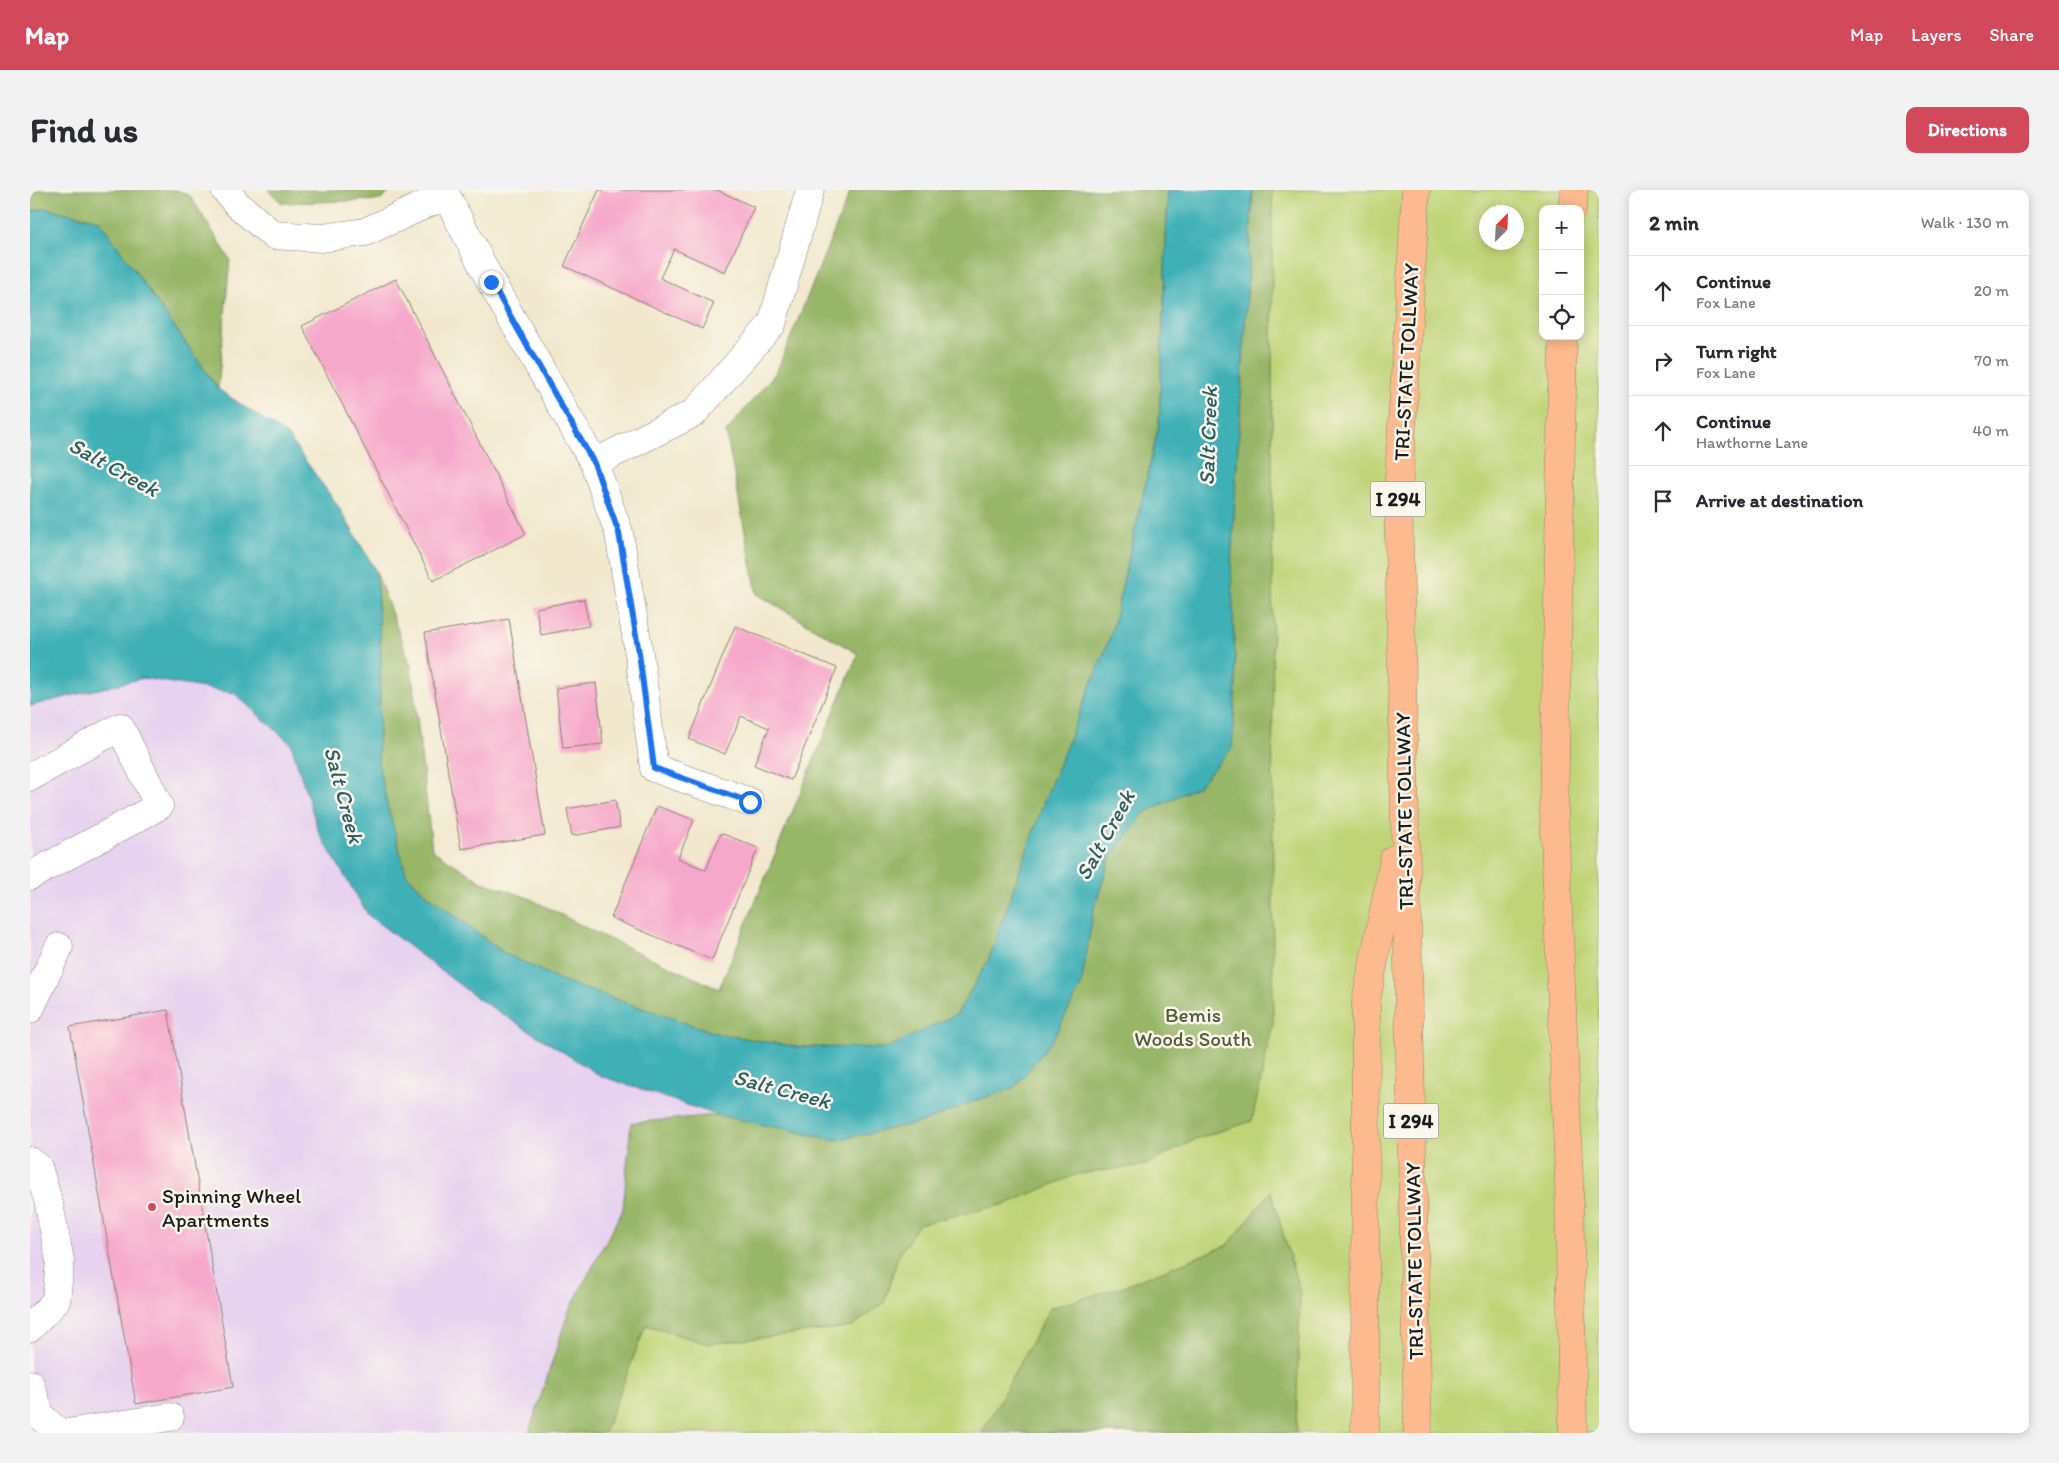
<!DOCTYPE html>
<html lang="en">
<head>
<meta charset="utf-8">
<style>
	body { margin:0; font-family:Itim,sans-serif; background:#f2f2f3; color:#2b2b33 }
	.controls { position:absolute; right:15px; top:15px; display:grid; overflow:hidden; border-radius:10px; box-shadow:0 2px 12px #0003 }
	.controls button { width:45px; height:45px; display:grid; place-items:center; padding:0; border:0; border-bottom:1px solid #e1e1e2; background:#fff; color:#2b2b33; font:25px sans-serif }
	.compass { position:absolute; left:1449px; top:15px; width:45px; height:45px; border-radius:50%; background:#fff; box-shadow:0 2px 12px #0003; rotate:24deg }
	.stop { position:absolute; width:15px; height:15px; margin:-11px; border:4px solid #1a73e8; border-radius:50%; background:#fff }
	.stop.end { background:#1a73e8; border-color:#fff; box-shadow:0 1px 5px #0008 }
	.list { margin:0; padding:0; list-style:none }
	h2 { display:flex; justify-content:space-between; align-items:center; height:65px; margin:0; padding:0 20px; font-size:21px }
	h2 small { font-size:16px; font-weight:400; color:#7c7c81 }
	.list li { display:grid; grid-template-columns:32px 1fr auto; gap:15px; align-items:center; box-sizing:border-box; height:70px; padding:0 20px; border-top:1px solid #e1e1e2 }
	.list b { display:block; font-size:19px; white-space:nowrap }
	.list p { margin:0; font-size:16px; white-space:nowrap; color:#7c7c81 }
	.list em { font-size:16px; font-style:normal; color:#7c7c81 }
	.icon { flex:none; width:28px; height:28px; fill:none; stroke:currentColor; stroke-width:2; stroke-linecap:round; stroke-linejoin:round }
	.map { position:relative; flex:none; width:1569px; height:1243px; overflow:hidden; border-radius:10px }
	header { display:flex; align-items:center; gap:30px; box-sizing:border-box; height:70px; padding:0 25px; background:#d1495b; color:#fff }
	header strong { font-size:24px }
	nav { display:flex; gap:28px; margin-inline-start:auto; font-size:18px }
	.intro { display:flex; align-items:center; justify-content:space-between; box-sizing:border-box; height:120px; padding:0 30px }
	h1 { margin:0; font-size:35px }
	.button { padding:12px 22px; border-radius:10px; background:#d1495b; color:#fff; font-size:18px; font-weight:700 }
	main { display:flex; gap:30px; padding:0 30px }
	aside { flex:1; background:#fff; border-radius:10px; box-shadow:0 2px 12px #0003 }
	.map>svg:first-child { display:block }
</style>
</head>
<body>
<header>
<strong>Map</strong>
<nav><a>Map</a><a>Layers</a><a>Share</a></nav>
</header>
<div class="intro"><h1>Find us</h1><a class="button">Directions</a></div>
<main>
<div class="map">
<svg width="1569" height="1243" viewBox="0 0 1569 1243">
	<rect width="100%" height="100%" fill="#fbf7ec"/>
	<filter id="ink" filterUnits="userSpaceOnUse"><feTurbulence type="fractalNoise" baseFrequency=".02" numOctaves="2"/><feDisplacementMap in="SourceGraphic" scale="10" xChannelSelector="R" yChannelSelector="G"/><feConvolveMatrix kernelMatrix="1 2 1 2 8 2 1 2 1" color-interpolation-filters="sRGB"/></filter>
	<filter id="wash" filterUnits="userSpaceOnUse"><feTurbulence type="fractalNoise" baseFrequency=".0096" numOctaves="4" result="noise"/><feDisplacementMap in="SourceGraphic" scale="20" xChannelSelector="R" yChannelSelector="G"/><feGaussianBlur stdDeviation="1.12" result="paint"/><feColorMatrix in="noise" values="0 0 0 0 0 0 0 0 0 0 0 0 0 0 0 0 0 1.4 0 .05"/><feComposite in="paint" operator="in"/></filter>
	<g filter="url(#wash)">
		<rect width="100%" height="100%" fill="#f1e8ce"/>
		<!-- built -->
		<path fill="#e7d2ef" d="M113,488L204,503L261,554L289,643L685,924L553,1243H0V516Z"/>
		<!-- green -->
		<path fill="#c0d477" stroke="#6e784a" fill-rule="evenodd" d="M1075,0H1569V1243H551ZM1513,19H1550V146H1513ZM1456,22H1486V52H1456Z"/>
		<!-- forest -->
		<path fill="#98b668" stroke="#5a6942" d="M0,0H147L160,6L200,69L188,199L69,30L15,18L0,22Z
			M238,0H362L351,10L252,13Z
			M821,0H1138L1129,235L1081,445L1014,612L958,771L927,824L857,858L767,857L689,844L537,793L474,763L392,701L376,684L357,614L348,573L351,464L346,381L381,476L402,660L452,692L499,708L568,744L689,799L828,464L727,404L696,242L747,181Z
			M1223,0H1242L1243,833L1222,931L1166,949L1116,975L1048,984L976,1014L889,1034L868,1066L854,1113L821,1137L678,1154L616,1135L574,1243H499L538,1123L593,1019L601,933L687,925L807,950L942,912L985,897L1064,718L1080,668L1114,623L1168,596L1206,495L1201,373Z
			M1241,1001L1270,1103L1266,1243H952L1020,1118L1092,1097L1198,1055Z"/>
		<!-- water -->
		<path fill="#3fb0b7" stroke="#2e666a" d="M1138,0H1223L1201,373L1206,495L1202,558L1168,596L1114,623L1080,668L1064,718L1051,796L1022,851L985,897L942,912L893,932L807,950L687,925L571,886L447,808L338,725L289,643L261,554L204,503L113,488L0,516V22L15,18L69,30L188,199L257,245L308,316L346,381L351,464L348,573L357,614L376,684L392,701L474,763L537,793L689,844L767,857L857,858L927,824L958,771L1014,612L1081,445L1129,235Z"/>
		<g id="blocks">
			<!-- building -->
			<path fill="#f6a8ca" d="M569,0H687L724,17L695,82L644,59L630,88L684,113L672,139L534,76Z
				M366,89L496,344L403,391L272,136Z
				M554,409L559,436L511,445L506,418Z
				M479,429L515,645L431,659L395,443Z
				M705,436L807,478L761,590L724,575L739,538L711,526L695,564L659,549Z
				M566,493L573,554L533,558L526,498Z
				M585,610L590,637L542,646L537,619Z
				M627,616L664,630L648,668L676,680L691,643L728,658L682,770L581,728Z
				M138,820L203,1197L106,1214L40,837Z"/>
		</g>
	</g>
	<g filter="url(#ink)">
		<use href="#blocks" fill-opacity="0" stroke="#868275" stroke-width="1"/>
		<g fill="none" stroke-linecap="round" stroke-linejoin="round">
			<defs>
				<path id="minor" d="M195,0L207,14L243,45L292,48L335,42L416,5
					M416,5L461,92L564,273L589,343L609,463L624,578L720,612
					M564,273L664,223L742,134L780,0
					M0,587L90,537L129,616L0,686
					M0,819L29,757
					M0,971L8,977L19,1014L30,1071L26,1111L0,1138
					M0,1194L11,1227L30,1243
					M37,1243L140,1227"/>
				<path id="highway" d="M1386,0L1368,304L1388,1243
					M1542,19L1544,0
					M1533,146L1524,623L1539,989L1543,1243
					M1335,1243L1336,811L1364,669"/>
			</defs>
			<!-- minor casing -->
			<use href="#minor" stroke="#868275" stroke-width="29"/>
			<!-- highway casing -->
			<use href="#highway" stroke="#868275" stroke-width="29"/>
			<!-- minor -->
			<use href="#minor" stroke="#fff" stroke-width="28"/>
			<!-- highway -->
			<use href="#highway" stroke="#fcba8e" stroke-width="28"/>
		</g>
	</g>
	<g fill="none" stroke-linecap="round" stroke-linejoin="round" filter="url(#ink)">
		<!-- route -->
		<path stroke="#1a73e8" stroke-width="6" d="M461,92L564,273L589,343L609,463L624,578L720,612"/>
	</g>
	<!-- markers -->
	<circle fill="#d1495b" stroke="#fbf7ec" stroke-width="2" cx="122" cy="1017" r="5"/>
	<g text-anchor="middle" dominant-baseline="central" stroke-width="5" stroke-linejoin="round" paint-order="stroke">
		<!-- shield labels -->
		<g fill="#fbf7ec" stroke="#5f5e5a" stroke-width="1">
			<rect x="1340.5" y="291.5" width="55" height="35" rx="4"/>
			<rect x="1353.5" y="913.5" width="55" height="35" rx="4"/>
		</g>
		<g font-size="20" font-weight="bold" fill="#1c1c1c">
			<text x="1368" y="309">I 294</text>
			<text x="1381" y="931">I 294</text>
		</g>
		<!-- street labels -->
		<g font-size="21" fill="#1c1c1c" stroke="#fbf7ec">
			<text transform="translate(1376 172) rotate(-87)">TRI-STATE TOLLWAY</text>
			<text transform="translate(1374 621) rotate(-91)">TRI-STATE TOLLWAY</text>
			<text transform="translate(1384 1071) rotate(-91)">TRI-STATE TOLLWAY</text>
		</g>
		<!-- park labels -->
		<g font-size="21" fill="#555c3c" stroke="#fbf7ec">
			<text x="1163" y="824">Bemis<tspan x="1163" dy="24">Woods South</tspan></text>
		</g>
		<!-- poi labels -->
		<g font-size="21" fill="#1c1c1c" stroke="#fbf7ec" text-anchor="start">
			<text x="132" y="1005">Spinning Wheel<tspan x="132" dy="24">Apartments</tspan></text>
		</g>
		<!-- water labels -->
		<g font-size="22" font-style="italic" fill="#2c5f62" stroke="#fbf7ec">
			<text transform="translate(1178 246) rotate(-88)">Salt Creek</text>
			<text transform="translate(84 277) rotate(29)">Salt Creek</text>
			<text transform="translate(314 605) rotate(75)">Salt Creek</text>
			<text transform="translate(1075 645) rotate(-61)">Salt Creek</text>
			<text transform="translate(752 899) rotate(15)">Salt Creek</text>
		</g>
	</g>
</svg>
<div class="controls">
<button>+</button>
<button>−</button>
<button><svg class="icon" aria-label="locate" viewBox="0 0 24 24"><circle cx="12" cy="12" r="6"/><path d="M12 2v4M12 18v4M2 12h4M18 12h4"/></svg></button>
</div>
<svg class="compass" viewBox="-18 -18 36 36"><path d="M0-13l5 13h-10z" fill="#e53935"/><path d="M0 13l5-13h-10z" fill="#7c7c81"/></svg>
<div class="stop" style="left:720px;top:612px"></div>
<div class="stop end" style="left:461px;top:92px"></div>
</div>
<aside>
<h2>2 min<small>Walk · 130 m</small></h2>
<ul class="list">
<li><svg class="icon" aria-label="ahead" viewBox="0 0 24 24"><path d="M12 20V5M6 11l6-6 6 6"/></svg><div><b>Continue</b><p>Fox Lane</p></div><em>20 m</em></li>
<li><svg class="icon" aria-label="right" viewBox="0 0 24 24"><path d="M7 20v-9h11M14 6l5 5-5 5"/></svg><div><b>Turn right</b><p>Fox Lane</p></div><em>70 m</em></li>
<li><svg class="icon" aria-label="ahead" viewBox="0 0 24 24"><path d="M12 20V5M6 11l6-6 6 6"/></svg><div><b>Continue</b><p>Hawthorne Lane</p></div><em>40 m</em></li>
<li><svg class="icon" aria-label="arrive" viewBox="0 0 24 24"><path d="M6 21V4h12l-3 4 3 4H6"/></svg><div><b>Arrive at destination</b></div></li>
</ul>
</aside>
</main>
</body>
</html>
